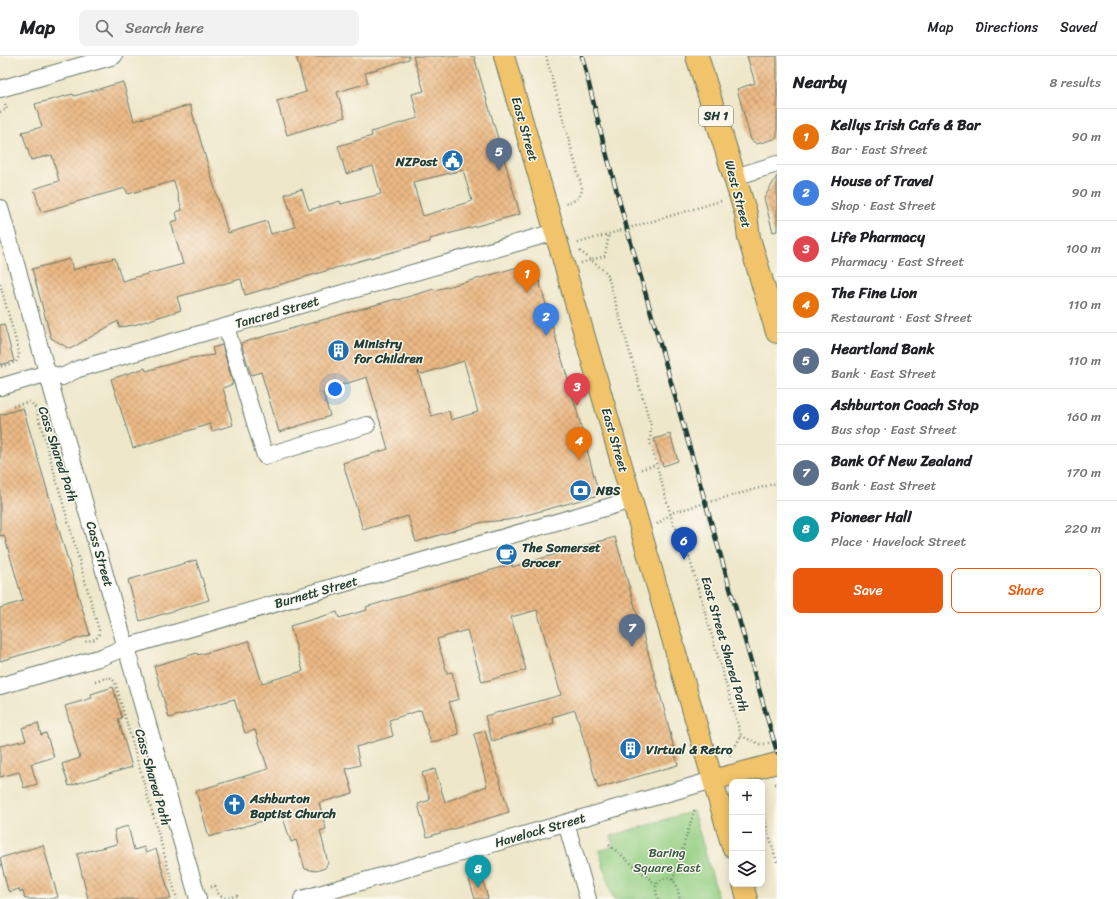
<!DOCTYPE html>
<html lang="en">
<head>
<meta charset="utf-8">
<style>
	body { margin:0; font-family:Sriracha,sans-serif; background:#f2f2f2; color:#202124 }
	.controls { position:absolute; right:12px; bottom:12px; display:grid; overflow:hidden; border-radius:8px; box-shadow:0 2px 10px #0003 }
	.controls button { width:36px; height:36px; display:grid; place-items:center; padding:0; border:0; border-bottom:1px solid #e0e0e0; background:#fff; color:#202124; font:20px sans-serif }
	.you { position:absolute; left:335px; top:333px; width:14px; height:14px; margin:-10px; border:3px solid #fff; border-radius:50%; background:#1a73e8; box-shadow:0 0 0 6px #1a73e833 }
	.badge { display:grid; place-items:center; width:26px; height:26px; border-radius:50%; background:#ea580c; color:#fff; font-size:13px; font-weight:700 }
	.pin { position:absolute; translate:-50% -33px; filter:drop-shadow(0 1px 2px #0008) }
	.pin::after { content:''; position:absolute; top:21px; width:14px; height:12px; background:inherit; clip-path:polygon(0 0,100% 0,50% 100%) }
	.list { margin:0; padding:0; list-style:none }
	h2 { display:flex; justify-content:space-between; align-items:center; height:52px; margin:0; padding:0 16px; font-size:17px }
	h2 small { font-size:13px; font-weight:400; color:#757577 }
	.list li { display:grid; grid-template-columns:26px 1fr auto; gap:12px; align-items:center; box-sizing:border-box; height:56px; padding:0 16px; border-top:1px solid #e0e0e0 }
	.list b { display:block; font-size:15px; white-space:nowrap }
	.list p { margin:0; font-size:13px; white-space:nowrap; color:#757577 }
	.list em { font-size:13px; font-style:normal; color:#757577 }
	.actions { display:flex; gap:8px; padding:12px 16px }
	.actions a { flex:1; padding:9px 0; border:1px solid #ea580c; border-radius:8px; text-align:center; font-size:14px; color:#ea580c }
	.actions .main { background:#ea580c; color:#fff }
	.icon { flex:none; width:22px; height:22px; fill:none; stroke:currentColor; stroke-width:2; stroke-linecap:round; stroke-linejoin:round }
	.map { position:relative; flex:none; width:777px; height:843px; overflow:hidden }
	header { display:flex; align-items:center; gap:24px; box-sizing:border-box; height:56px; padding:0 20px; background:#fff; border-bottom:1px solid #e0e0e0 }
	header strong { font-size:19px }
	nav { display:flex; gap:22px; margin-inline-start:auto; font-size:14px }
	.search { width:280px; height:36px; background:#f2f2f2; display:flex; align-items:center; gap:10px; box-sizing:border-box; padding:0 14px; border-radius:8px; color:#757577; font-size:15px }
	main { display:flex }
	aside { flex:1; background:#fff }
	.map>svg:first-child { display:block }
</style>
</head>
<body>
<header>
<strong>Map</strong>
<div class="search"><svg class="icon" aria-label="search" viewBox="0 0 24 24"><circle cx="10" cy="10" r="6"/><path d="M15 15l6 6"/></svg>Search here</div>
<nav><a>Map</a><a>Directions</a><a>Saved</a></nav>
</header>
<main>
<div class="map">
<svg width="777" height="843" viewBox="0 0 777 843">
	<defs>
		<pattern id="building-cross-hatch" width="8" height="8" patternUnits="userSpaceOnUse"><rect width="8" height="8" fill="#ecb985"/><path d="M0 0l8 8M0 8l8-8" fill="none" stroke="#bf986e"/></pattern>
	</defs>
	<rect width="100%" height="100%" fill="#fbf7ec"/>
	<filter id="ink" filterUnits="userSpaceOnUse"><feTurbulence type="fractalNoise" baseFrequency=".025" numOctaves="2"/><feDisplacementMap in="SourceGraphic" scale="8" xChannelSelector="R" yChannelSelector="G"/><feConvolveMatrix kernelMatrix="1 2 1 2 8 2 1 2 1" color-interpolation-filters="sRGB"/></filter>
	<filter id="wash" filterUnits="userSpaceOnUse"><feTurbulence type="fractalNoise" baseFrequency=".012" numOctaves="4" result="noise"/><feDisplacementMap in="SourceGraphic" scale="16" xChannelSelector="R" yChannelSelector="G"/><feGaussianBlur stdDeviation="0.9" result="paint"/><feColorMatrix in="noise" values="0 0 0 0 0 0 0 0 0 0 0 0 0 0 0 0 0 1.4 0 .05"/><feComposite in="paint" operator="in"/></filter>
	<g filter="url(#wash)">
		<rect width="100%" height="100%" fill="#eee7ca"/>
		<!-- park -->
		<path fill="#94cf84" stroke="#5a865c" d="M693,755L719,843H613L599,795L609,792L613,788L611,780Z"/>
		<g id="blocks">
			<!-- building -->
			<path fill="url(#building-cross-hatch)" fill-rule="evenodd" d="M296,0H409V3L365,17L368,27L337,36L345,61L287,79L277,45L306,36Z
				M413,0H474L520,158L430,183V186L366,203L245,239L241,223L177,241L181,254L134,269L119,271L118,265L70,293L51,282L32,213L70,203L73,214L115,202L122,225L183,208L171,166L178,164L176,156L182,154L174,125L128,138L125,132L41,156L34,133L59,125L52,99L31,104L22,76L42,71L35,48L73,38L74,40L123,26L134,65L190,49L228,177L267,165L271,178L295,171L285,138L302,133L309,154L340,145L341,148L381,138L373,110L346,118L338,90L372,80L371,76L418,62L412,38L424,35ZM463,114L472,145L423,160L413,126Z
				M747,0H777V82L757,88L751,84L737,33L755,27Z
				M777,120V175L773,176L764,142Z
				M528,208L535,211L574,344L599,439L508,464L483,466L416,486L408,460L363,474L343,407L388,393L367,321L338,330L339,332L323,337L330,360L279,376L261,316L251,319L241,287L396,243L397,244L434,233L435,234L477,223ZM464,305L478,356L451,364L449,355L431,360L418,315L422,318Z
				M4,268L14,305L0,309V269Z
				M222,289L233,328L223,332L233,369L212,375L210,368L133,392L111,323L145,312L146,315L191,302L214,299L212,292Z
				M23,352L90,579L0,605V552L23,545L4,479L0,480V359Z
				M670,378L678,405L663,410L654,383Z
				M615,481L665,656L678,709L598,732L575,654L552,661L554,667L492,685L485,660L561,639L537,554L511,561L526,614L482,626L467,574L437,583L447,617L452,616L459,643L449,646L459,678L431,687L421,654L389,664L393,680L356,691L360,709L346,713L353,737L319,747L326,773L320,775L328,807L325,812L316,815L305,813L296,784L291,786L282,759L209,781L196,735L268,713L255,674L245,677L234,643L169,662L154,610L197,597L198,599L249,585L262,627L303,615L290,570L337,556L339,562L367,554L366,551L512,508V511Z
				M196,504L209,544L140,565L128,524Z
				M113,631L122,662L118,663L132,711L69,730L62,708L80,702L65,650L92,642L91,638Z
				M38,667L41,679L46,677L54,701L31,708L37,728L24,732L19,716L0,721V690L26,684L22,672Z
				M485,675L509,756L427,781L418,748L430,744L422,717L435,713L445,746L487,730L474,678Z
				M128,770L134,794L144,791L146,797L156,793L171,843H88L77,798L117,788L114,774Z
				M43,789L58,841L51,843H25L23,835L20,836L19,833L10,836V834L8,835L0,802Z
				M481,817L488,843H475L468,820Z"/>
		</g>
	</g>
	<g filter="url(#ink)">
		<use href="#blocks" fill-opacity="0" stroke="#677868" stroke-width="1"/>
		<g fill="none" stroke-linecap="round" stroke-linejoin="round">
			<defs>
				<path id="minor" d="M0,33L114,0
					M735,121L777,108
					M0,152L198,843
					M226,271L265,400L367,369
					M0,331L48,317L62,321L78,313L555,176
					M0,630L102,601L126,591L632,444
					M566,767L588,843
					M302,843L713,724"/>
				<path id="major" d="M504,0L732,791
					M713,724L777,707
					M743,828L747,843"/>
				<path id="highway" d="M697,0L746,158L749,182L777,276"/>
			</defs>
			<!-- minor casing -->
			<use href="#minor" stroke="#677868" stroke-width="18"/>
			<!-- major casing -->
			<use href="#major" stroke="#677868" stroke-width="22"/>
			<!-- highway casing -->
			<use href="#highway" stroke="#677868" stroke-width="24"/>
			<!-- path -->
			<path stroke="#677868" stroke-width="2.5" stroke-dasharray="1 3" stroke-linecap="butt" d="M546,0L582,132C581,143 574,145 565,148
				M0,56L7,53L5,48
				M578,187L721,145
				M580,195L607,217L651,370L650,386L673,467L685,487L741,680L729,701
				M581,207L605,200L609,178
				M0,228L19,296V300L16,306L0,311
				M13,350L29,346C36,349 37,356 39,363L99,574V578L96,583L84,586
				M641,413L656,409
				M657,468L674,456L777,427
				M95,625L110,621L115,626L177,843
				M741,680L762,689
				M764,688L777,685
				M775,728H777
				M762,755L777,806
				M609,789L657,829
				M673,824L695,752
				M211,831L215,830C219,843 224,843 237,840L238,843
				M658,843C657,840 656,837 656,834C655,823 670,817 675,827C678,832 678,838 680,843"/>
			<!-- minor -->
			<use href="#minor" stroke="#fff" stroke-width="16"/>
			<!-- major -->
			<use href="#major" stroke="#f1c36a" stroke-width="20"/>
			<!-- highway -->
			<use href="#highway" stroke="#f1c36a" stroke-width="22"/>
			<defs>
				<path id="rail" d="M582,0L603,85L627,173L777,696"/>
			</defs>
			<!-- rail casing -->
			<use href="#rail" stroke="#1f3d34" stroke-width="4.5"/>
			<!-- rail -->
			<use href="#rail" stroke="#fbf7ec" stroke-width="3" stroke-dasharray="9" stroke-linecap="butt"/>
		</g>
	</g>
	<!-- icons -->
	<defs>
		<symbol id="civic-disc" viewBox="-11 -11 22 22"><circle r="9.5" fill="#1f6fb2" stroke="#fbf7ec"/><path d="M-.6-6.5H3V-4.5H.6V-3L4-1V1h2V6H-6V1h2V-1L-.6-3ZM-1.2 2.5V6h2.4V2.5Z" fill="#fff"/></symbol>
		<symbol id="building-disc" viewBox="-11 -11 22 22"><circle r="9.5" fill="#1f6fb2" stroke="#fbf7ec"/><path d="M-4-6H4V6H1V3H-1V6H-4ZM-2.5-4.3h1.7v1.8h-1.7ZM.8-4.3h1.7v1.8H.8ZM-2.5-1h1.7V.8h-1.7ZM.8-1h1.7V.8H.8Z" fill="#fff"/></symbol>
		<symbol id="bank-disc" viewBox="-11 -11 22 22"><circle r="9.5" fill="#1f6fb2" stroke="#fbf7ec"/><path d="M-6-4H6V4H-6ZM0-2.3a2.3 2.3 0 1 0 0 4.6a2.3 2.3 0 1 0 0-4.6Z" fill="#fff"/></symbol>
		<symbol id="cafe-disc" viewBox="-11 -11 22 22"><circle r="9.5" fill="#1f6fb2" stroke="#fbf7ec"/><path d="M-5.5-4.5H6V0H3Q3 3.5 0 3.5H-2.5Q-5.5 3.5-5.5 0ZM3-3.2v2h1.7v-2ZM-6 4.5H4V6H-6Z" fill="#fff"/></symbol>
		<symbol id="church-disc" viewBox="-11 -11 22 22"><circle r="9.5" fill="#1f6fb2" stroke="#fbf7ec"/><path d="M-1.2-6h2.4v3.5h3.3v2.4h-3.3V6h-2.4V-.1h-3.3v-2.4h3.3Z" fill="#fff"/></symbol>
	</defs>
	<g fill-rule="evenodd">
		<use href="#civic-disc" x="440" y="92" width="25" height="25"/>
		<use href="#building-disc" x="326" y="282" width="25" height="25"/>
		<use href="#bank-disc" x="568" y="422" width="25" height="25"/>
		<use href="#cafe-disc" x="494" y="486" width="25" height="25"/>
		<use href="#building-disc" x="618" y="680" width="25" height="25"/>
		<use href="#church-disc" x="222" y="736" width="25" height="25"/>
	</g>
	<g text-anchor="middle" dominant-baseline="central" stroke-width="3" stroke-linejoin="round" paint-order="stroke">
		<!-- shield labels -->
		<rect fill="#fbf7ec" stroke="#61756b" stroke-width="1" x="699" y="50" width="34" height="20" rx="3"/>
		<g font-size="12" font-weight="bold" fill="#1f3d34">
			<text x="716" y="60">SH 1</text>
		</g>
		<!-- street labels -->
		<g font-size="13" fill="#1f3d34" stroke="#fbf7ec">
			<text transform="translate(525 73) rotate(74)">East Street</text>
			<text transform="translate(738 138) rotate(75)">West Street</text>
			<text transform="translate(277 256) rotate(-16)">Tancred Street</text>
			<text transform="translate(615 384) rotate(74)">East Street</text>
			<text transform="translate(58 398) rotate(72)">Cass Shared Path</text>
			<text transform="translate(100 498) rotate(74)">Cass Street</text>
			<text transform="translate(316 536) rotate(-16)">Burnett Street</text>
			<text transform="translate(725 588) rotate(74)">East Street Shared Path</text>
			<text transform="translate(153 721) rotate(74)">Cass Shared Path</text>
			<text transform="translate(540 774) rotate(-16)">Havelock Street</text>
		</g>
		<!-- poi labels -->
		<g font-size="13" font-weight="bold" fill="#1f3d34" stroke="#fbf7ec" text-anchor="start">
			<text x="438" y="105" text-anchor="end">NZPost</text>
			<text x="354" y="287">Ministry<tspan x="354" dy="15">for Children</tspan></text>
			<text x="596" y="434">NBS</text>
			<text x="522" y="491">The Somerset<tspan x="522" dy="15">Grocer</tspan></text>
			<text x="646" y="693">Virtual &amp; Retro</text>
			<text x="250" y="742">Ashburton<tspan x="250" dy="15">Baptist Church</tspan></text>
		</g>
		<!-- park labels -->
		<g font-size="13" fill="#365a44" stroke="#fbf7ec">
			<text x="667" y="796">Baring<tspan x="667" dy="15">Square East</tspan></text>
		</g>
	</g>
</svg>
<div class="controls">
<button>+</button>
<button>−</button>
<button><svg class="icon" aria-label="layers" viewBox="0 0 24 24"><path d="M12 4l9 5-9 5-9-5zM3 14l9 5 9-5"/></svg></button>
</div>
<div class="you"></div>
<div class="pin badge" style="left:527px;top:237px;background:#e8710a">1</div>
<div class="pin badge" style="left:546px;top:280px;background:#3f7fe0">2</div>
<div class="pin badge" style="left:577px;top:350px;background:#e0444e">3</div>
<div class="pin badge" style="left:579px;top:404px;background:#e8710a">4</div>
<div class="pin badge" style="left:499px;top:115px;background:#5c6f8a">5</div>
<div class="pin badge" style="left:684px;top:504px;background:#1a4fb4">6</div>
<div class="pin badge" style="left:632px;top:591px;background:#5c6f8a">7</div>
<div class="pin badge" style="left:478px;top:832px;background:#0f9aa8">8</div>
</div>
<aside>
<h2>Nearby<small>8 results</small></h2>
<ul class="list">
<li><span class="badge" style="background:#e8710a">1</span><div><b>Kellys Irish Cafe &amp; Bar</b><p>Bar · East Street</p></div><em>90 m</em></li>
<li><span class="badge" style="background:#3f7fe0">2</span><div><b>House of Travel</b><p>Shop · East Street</p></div><em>90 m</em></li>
<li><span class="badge" style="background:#e0444e">3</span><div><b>Life Pharmacy</b><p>Pharmacy · East Street</p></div><em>100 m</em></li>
<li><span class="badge" style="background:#e8710a">4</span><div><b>The Fine Lion</b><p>Restaurant · East Street</p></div><em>110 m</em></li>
<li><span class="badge" style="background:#5c6f8a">5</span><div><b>Heartland Bank</b><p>Bank · East Street</p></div><em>110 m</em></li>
<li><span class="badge" style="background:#1a4fb4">6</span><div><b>Ashburton Coach Stop</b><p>Bus stop · East Street</p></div><em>160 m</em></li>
<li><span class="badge" style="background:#5c6f8a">7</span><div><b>Bank Of New Zealand</b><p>Bank · East Street</p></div><em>170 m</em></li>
<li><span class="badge" style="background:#0f9aa8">8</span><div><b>Pioneer Hall</b><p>Place · Havelock Street</p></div><em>220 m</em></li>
</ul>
<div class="actions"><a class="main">Save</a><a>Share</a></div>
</aside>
</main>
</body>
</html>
